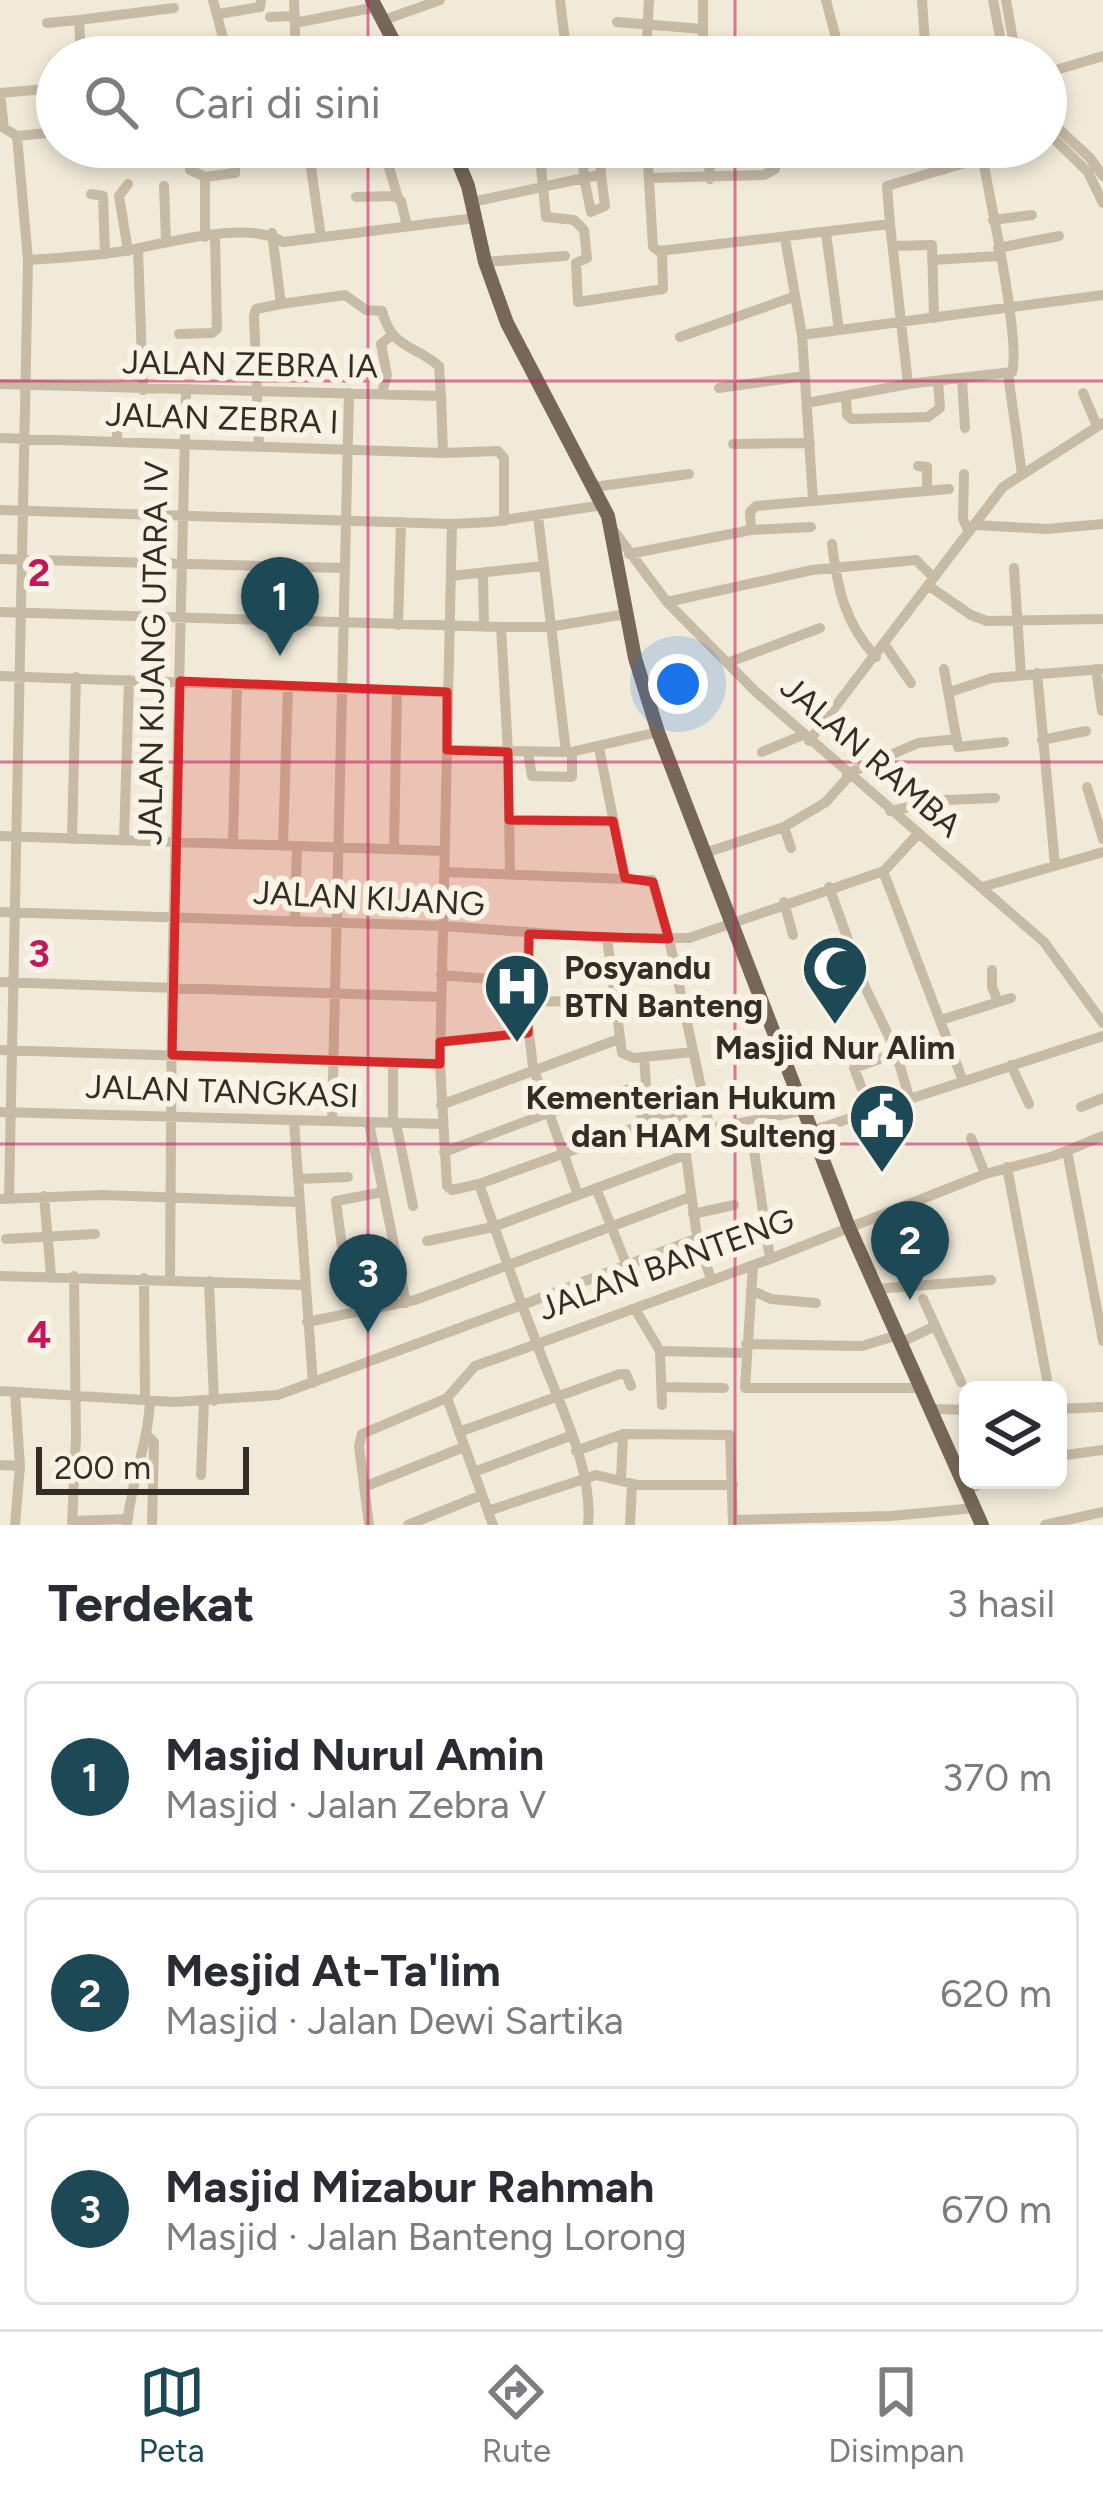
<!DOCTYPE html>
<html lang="id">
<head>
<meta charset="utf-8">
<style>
	body { margin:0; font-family:Figtree,sans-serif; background:#f7f7f7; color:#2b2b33 }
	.controls { position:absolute; right:36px; bottom:36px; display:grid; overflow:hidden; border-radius:18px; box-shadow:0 6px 18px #0003 }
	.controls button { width:108px; height:108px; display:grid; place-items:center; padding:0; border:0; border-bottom:3px solid #e1e1e2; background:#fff; color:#2b2b33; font:60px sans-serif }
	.scale { position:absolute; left:36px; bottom:30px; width:213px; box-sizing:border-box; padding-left:12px; border:6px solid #342d26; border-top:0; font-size:33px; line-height:42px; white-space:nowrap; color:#342d26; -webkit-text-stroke:9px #f9f3e5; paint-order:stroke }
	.you { position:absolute; left:678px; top:684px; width:42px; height:42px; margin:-30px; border:9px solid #fff; border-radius:50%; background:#1a73e8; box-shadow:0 0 0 18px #1a73e833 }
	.badge { display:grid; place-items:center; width:78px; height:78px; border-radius:50%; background:#1d4855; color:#fff; font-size:39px; font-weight:700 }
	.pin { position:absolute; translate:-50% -99px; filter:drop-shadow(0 3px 6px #0008) }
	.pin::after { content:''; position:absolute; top:63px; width:42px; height:36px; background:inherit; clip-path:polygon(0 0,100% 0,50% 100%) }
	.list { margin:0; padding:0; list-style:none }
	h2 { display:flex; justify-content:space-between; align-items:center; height:156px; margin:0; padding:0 48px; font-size:51px }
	h2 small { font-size:39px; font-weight:400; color:#7c7c81 }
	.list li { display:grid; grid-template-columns:78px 1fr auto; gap:36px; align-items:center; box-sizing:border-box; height:192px; margin:0 24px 24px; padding:0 24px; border:3px solid #e1e1e2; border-radius:18px }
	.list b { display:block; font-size:45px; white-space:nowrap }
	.list p { margin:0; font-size:39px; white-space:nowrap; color:#7c7c81 }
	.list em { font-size:39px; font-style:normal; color:#7c7c81 }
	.icon { flex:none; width:66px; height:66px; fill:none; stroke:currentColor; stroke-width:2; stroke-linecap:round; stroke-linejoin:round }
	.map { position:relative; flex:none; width:1103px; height:1525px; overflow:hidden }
	.search { position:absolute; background:#fff; box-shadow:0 6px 18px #0003; left:36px; right:36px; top:36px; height:132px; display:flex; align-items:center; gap:30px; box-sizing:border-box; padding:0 42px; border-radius:66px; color:#7c7c81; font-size:45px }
	.sheet { height:804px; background:#fff }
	nav { display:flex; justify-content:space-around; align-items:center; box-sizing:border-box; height:168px; border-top:3px solid #e1e1e2; background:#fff; font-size:33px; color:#7c7c81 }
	nav a { display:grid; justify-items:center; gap:6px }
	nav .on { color:#1d4855 }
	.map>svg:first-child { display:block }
</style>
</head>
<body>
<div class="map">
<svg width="1103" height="1525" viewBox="0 0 1103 1525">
	<rect width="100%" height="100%" fill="#f1ead9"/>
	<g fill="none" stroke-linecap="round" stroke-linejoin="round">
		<!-- minor -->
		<path stroke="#c8bba6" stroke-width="10" d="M213,0L228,57
			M294,0L296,57
			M560,0L567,57
			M826,0L841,57
			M922,0L926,57
			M993,0L1004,57
			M1006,0L1016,57
			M219,14L260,7L261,0
			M270,17L295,16
			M384,20L440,0
			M617,22L703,29
			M47,23L79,20
			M295,23L376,7
			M534,49L566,47
			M81,57L79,20L174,8
			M646,57L649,0
			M703,57V0
			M1046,73L1103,56
			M0,93L57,88
			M0,94L4,128L17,136L28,260L9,1199
			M1046,117L1090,158L1103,176
			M1046,131L1088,172L1103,203
			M17,136L57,132
			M190,147V170L205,177V237
			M308,147L321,237
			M383,147L398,198
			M539,147L546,217L574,220L584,230L587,258L576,263L578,302L663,289L662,251
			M599,147L601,175
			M647,147L653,247L659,251L890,224L887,186L1019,147
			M708,147L710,179
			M936,147L938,171
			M601,175L605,206L591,212L584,178Z
			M205,177L235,173L236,147
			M649,178L764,175L775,169L772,147
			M128,184L119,196L128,251
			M164,186L166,242
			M91,194L103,196L105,254
			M356,197L395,196L401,201L407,226
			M472,202L584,178L582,147
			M993,220L1032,215
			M890,224L908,384
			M826,233L839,330
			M785,238L802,335L813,500
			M895,246L932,245L934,318
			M138,248L143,390
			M998,248L1059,236
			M28,260C60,258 92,256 124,251C165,244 248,219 283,242L475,218
			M932,260L999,256
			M485,262L565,256
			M281,304L345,295L366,310L382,311C392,349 413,344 439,366L441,396
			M179,334L212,333L217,329L215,236
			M802,335L1103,295
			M680,337L793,297
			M1008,374L1022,474
			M962,379L965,428
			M0,384L441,396L443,453
			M719,388L805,376
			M382,393L387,375L381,344L392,335
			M1083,393L1097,426
			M846,396L847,415L852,419L928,417L940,408L938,381
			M807,403L908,384L1012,372C1021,341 990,200 983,160
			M117,418V442
			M0,438L443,453L498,451L504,458V521
			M733,444L810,443
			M259,447L254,316L256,309L281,304L272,233
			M918,466L927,467V491
			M964,474L963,519L969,532
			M594,487L689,474
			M0,510L452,524L491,522L603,505
			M538,516L566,752
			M452,524L440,1064L447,1186L452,1190L479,1184L654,1121
			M975,525L1047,529L1103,524
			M751,530L811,527
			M614,531L667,602L755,691L1044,942L1103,1023
			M832,544C837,587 845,624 876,657
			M629,554L751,530L750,512L756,506L949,489
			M0,559L343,568
			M1014,568L1021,675
			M483,574L484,627
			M451,576L543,566
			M929,586L971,615L987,621L1103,619
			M667,602L812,570L916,560L934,578
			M0,612L501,627H549L626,614
			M398,625L401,522
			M501,627L508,752L510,874
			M885,645L911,683
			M727,663L820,628
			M944,669L958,747L1004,742
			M1096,669L1102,711
			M1037,673L1055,865
			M0,676L447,692
			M950,692L992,678L1103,669
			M1042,740L1086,731
			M809,741L1003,487L1103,423
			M599,748L625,878
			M447,750L571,752L658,732
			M528,752L532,776L572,777V752
			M762,752L803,735
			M847,774L918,743L957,739
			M1087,787L1103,839
			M890,811L945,800L995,798
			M509,820L613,821
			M784,827L826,802L849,776
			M0,836L444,851
			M72,839L76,677
			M124,840L129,680
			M233,843L237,684
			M283,845L288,686
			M394,849L397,690
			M705,853L784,827L791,848
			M883,871L963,1081
			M444,872L652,880L669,939L710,1129L806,1110
			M829,887L865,987L895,1049L909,1097
			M982,887L1103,852
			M784,902L793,935
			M0,912L443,926L607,938H689L884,871L917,835
			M295,922L297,846
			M529,934L526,1008L533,1067L578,1195
			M607,938L622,1053L634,1058L693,1052
			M992,970V987L998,1002
			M441,975L527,982
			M0,982L441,997
			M526,1002L614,1000
			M941,1020L1011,998
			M440,1042L528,1033
			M0,1050L440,1064
			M1011,1065L1029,1104
			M441,1105L619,1039
			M1081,1107L1103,1098
			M870,1110L854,1068L896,1053
			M0,1112L442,1124
			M641,1118L681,1111L686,1134
			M294,1121L313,1383
			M332,1121L349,393
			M369,1123L406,1303
			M393,1123V1063
			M396,1123L413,1206
			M750,1123L770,1259
			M710,1129L689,1133L684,1140L696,1230L711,1280
			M814,1130L1103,1036
			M971,1138L985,1174
			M1067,1151L1103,1341
			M444,1152L548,1113L646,1084L644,1057
			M1007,1167L1049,1390
			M298,1179L348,1177
			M479,1184L522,1305L698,1238
			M596,1188L627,1266
			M44,1196L51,1275
			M0,1199L102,1195L299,1202
			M693,1214L734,1205
			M6,1239L95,1234
			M427,1241L493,1227L685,1155
			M343,1254L336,1201L383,1192
			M753,1266L745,1388H924
			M0,1276L304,1285
			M144,1278L145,1400
			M170,1279L172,989L186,390
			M209,1281L214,1401
			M875,1289L991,1280
			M751,1290L771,1299L816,1303
			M923,1299L961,1382
			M635,1309L660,1351L662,1405
			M307,1322L415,1300L690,1197
			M902,1342L935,1326
			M746,1344L862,1346L898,1335
			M660,1351L745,1353
			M661,1387L724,1388
			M0,1391L175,1402L278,1395L522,1305L537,1344L770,1259L985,1174L1054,1156L1103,1136
			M15,1392L20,1466L15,1525
			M447,1398L493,1525
			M934,1409L968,1410
			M1058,1409L1103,1407
			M459,1432L620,1374H626L631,1386
			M149,1437L154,1442L152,1525
			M576,1451L623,1434
			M1058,1456L1103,1450
			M0,1465L20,1466
			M474,1472L570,1436
			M201,1475L204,1401
			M621,1480L623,1434L730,1435L733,1525
			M364,1487L464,1447
			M968,1489L991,1480
			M488,1511L596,1475L638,1485H733
			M733,1520L891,1516L975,1508
			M73,1521L128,1519
			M72,1525L76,1437L74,1276
			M127,1525C131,1482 148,1444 150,1401
			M369,1525L359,1446L362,1434L447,1398L475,1366L537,1344C556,1398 594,1468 588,1525
			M408,1525L482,1495
			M630,1525L632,1484
			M1045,1525L1103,1512"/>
		<!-- major -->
		<path stroke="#766758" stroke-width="14" d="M372,0L402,57
			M452,147L468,186L485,262L507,323L608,516L635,658L658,732L848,1225L982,1525"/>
	</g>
	<!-- marked area -->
	<path fill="#d62828" fill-opacity="0.2" stroke="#d62828" stroke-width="9" stroke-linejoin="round" d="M180,681L447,692V750L508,752L509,820L613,821L625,878L653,882L669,939L529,934L528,1033L440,1042V1064L172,1055Z"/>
	<!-- grid -->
	<path fill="none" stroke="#c2185b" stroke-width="3" stroke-opacity="0.55" d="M368,0V57M735,0V57M368,147V1525M735,147V1525M0,381H1103M0,762H1103M0,1144H1103"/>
	<!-- icons -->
	<defs>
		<symbol id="mosque-pin" viewBox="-11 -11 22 30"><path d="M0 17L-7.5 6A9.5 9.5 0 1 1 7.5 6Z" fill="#1d4855" stroke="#f9f3e5"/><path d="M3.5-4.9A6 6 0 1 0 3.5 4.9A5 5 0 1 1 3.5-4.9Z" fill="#fff"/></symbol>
		<symbol id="hospital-pin" viewBox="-11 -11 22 30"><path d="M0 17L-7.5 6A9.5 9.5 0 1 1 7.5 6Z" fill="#1d4855" stroke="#f9f3e5"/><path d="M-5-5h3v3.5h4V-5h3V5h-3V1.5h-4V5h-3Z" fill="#fff"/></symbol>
		<symbol id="civic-pin" viewBox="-11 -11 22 30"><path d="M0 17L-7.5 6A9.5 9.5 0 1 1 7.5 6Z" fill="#1d4855" stroke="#f9f3e5"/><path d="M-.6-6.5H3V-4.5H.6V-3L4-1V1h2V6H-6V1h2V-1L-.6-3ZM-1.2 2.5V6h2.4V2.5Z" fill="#fff"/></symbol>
	</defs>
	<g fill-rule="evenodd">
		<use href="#mosque-pin" x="797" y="930" width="76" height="104"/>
		<use href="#hospital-pin" x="479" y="948" width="76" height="104"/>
		<use href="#civic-pin" x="844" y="1078" width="76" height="104"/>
	</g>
	<g text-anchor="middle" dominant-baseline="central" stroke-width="12" stroke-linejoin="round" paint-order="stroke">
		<!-- street labels -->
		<g font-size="33" fill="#342d26" stroke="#f9f3e5">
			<text transform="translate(250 364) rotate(1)">JALAN ZEBRA IA</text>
			<text transform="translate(222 418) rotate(2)">JALAN ZEBRA I</text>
			<text transform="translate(153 653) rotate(-89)">JALAN KIJANG UTARA IV</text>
			<text transform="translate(871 756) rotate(41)">JALAN RAMBA</text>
			<text transform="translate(369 898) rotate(3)">JALAN KIJANG</text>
			<text transform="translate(222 1091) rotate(2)">JALAN TANGKASI</text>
			<text transform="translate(666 1264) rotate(-20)">JALAN BANTENG</text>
		</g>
		<!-- poi labels -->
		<g font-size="33" font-weight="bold" fill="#342d26" stroke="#f9f3e5" text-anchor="start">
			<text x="564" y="967">Posyandu<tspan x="564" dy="38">BTN Banteng</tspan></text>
			<text x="835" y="1047" text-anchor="middle">Masjid Nur Alim</text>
			<text x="836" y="1097" text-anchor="end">Kementerian Hukum<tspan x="836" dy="38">dan HAM Sulteng</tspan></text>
		</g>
	</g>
	<g font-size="39" text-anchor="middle" font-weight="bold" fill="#c2185b" stroke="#f9f3e5" stroke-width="12" stroke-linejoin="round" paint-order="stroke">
		<text x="39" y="586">2</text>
		<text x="39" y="967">3</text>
		<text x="39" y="1348">4</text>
	</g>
</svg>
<div class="controls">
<button><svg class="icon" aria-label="layers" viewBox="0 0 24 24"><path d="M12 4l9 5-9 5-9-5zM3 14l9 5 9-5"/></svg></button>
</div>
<div class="scale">200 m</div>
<div class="you"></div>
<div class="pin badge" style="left:280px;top:656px">1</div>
<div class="pin badge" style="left:910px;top:1300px">2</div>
<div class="pin badge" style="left:368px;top:1333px">3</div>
<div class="search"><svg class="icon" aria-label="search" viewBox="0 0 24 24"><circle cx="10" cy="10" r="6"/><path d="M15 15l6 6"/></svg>Cari di sini</div>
</div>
<section class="sheet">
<h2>Terdekat<small>3 hasil</small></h2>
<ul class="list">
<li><span class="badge">1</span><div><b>Masjid Nurul Amin</b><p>Masjid · Jalan Zebra V</p></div><em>370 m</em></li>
<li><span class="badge">2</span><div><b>Mesjid At-Ta'lim</b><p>Masjid · Jalan Dewi Sartika</p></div><em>620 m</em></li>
<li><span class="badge">3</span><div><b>Masjid Mizabur Rahmah</b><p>Masjid · Jalan Banteng Lorong</p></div><em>670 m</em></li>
</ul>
</section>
<nav>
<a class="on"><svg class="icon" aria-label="map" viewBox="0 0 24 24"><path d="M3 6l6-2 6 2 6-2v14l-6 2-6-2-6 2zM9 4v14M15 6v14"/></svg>Peta</a>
<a><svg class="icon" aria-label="directions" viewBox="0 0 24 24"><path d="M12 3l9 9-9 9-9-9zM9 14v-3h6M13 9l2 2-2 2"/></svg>Rute</a>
<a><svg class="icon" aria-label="saved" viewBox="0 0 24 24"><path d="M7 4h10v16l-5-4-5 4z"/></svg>Disimpan</a>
</nav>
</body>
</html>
